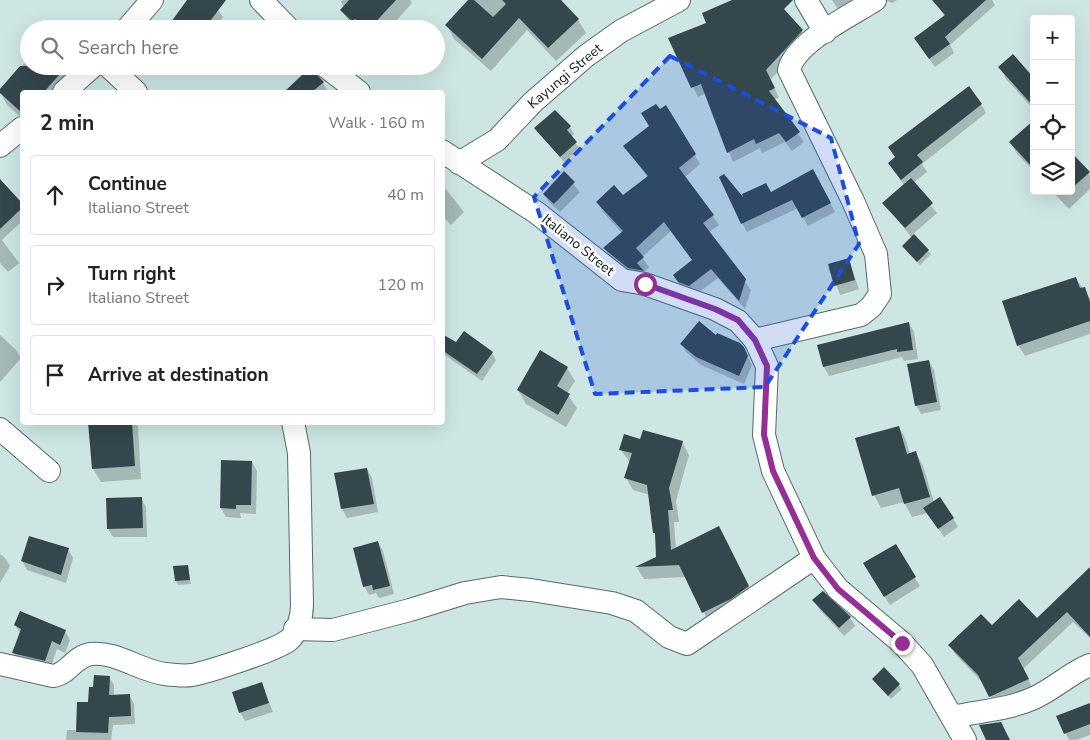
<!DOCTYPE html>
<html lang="en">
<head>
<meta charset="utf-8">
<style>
	body { margin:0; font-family:"Nunito Sans",sans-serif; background:#f2f2f2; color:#222 }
	.controls { position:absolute; right:15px; top:15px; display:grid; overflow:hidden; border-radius:5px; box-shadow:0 5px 20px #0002 }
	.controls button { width:45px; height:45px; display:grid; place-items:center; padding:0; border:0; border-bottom:1px solid #e0e0e0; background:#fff; color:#222; font:25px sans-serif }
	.stop { position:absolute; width:15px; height:15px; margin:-11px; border:4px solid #932f95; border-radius:50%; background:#fff }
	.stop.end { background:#932f95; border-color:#fff; box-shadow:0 1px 5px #0008 }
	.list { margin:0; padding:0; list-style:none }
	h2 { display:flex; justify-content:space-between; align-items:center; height:65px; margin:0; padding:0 20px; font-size:21px }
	h2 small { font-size:16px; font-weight:400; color:#767676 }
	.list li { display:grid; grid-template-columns:32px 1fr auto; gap:15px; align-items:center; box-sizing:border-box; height:80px; margin:0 10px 10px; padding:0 10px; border:1px solid #e0e0e0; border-radius:5px }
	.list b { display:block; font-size:19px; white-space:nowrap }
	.list p { margin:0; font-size:16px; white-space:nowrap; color:#767676 }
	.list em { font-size:16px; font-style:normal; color:#767676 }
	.icon { flex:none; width:28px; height:28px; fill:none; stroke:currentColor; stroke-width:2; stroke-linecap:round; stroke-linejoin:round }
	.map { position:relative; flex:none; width:1090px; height:740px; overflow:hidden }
	.search { position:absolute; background:#fff; box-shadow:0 5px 20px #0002; left:20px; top:20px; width:425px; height:55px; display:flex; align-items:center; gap:12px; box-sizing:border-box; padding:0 18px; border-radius:28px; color:#767676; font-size:19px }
	.panel { position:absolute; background:#fff; box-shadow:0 5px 20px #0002; left:20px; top:90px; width:425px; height:335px; border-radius:5px }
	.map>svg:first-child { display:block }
</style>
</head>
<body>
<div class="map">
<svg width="1090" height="740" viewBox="0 0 1090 740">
	<rect width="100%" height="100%" fill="#cde6e4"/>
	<!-- shadow -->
	<path fill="#0003" d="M189,0H206L218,10L223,17L214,29H167Z
		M343,0H410L412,3L389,29H355L341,10L344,7L341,2Z
		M470,0H559L578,20L586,33L556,61L527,30L491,71L454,39L447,25Z
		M733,0H777L808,40L770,80L779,97L774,100L804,142L792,151L785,142L762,153L760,148L733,162L706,93L698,97L669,38L708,23Z
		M832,0H873L844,18Z
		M885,0H897L892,3Z
		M942,0H992L995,5L950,45L954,53L935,67L915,38L945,17L939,7Z
		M29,58V66L63,70L71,84L63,92H22V118L7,105L0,91Z
		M300,66H312L328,91L289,92L288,91L302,77L297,69Z
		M1000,67L1034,80V110L1006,79Z
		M981,104L986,113L922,164L927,172L913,183L937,213L913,234L931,254L920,265L903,246L912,238L884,203L904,185L889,164Z
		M666,107L700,164L685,177L719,225L708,233L751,290L745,309L718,278L695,295L680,285L674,275L693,261L671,231L642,257L649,267L644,272L648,280L634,277L610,258L605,249L622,233L603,212L598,202L622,197L648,178L625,146L650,126L659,111Z
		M555,111L570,127L574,134L571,137L580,149L565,163L536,129Z
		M1034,121V171L1017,154L1011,143Z
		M1071,124L1075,130L1071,133Z
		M1071,154L1090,175V189L1069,209L1052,191H1071Z
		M812,171L835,212L808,226L798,208L747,232L742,223L746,202L771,194Z
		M564,173L580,192L560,212L549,202L544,194Z
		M5,187L22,205V221L2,240L19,263L8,272L0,263V192Z
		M445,188L464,212L451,225L442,216V190Z
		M848,259L859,289L840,295L829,264Z
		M1076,279L1090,298V334L1025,356L1018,345Z
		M909,323L914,332L918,359L904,361L902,357L829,376L824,367L819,346Z
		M0,335L16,350L21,358L0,382Z
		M442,336L457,343L492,353L496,360L482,381L442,353Z
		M717,338L743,348L752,365L744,384L701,365L686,352L682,344Z
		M929,361L934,370L941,410L921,414L916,405Z
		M567,368L575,381L567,394L577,408L566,427L526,404L518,390Z
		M90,422H135L138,427L141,479L101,482L93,469Z
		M899,427L906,440L910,455L916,453L923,466L934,502L953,518L958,527L944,537L928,513L912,517L904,502L881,508L874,495Z
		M641,440L682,442L689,455L676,501L679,522H674L676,549L726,540L755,599L710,624L686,577L644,579L637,568L658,558L650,495L633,490L626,478L630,463L621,450Z
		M222,461L252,462L257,471L256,514L240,513L241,518L226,517L221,508Z
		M367,469L372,478L378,512L347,518L342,509L336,474Z
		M141,498L146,507L147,537H113L108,529Z
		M378,542L383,551L394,594L379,598L376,593L369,595L364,586Z
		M895,546L920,586L890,605L865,564Z
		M68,549L73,558L66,583L27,570L22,561Z
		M0,554L5,558L10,566L0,583Z
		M187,566L191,584L178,585L176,581Z
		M1090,569V638L1073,622L1023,669L1033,689L996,707L984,684L956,655L950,645L992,627L1037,620Z
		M814,600L850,618L855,626L844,636L819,609Z
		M15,625L65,631L70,640L65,653L57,649L50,669L19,662L14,653L21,634Z
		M884,669L902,689L891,699L876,683Z
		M109,677L114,685V696L129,695L134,704L135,724L113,725L111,740H66L67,730H78L94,688Z
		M261,683L273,712L245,721L240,712Z
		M1090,704V735L1076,740H1069L1058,717Z"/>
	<!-- building -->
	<path fill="#34474d" d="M187,0H226L204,29H166Z
		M349,0H396L371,27L365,22L362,25L355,19L353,22L340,10Z
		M468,0H474L493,17L506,4L502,0H561L579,19L548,48L519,18L482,59L445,25Z
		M732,0H793L784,9L803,30L766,70L775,88L769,91L800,132L786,142L779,133L756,144L754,139L727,153L701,84L691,88L668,38L706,23L702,13Z
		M932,0H986L945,37L950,44L929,59L914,38L945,15Z
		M1013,54L1034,78V107L998,67Z
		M20,66H67L44,92H22V113L0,93V89Z
		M294,66H312L313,71L324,82L312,92H284L302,75Z
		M969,86L982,104L917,155L923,162L901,180L888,163L895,157L888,147Z
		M656,104L660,109L666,105L696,154L679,168L714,215L703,223L746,279L739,301L711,269L689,286L678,282L673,275L692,260L664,222L636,248L644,257L637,263L644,271L628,268L603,248L623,231L596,202L614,185L623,195L648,176L623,146L649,126L641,113Z
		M555,110L571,126L567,130L577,142L560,157L534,128Z
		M1034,120V169L1009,142Z
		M1071,152L1090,172L1071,189Z
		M813,169L831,203L802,218L792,200L741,224L719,177L724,174L743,197L742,194L766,183L771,192Z
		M564,171L575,182L554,204L543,194Z
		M911,178L933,203L905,228L882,203Z
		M0,179L22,203V208L0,229Z
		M914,234L929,250L917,262L902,246Z
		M849,258L855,280L834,286L828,264Z
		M1076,277L1080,288L1085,287L1090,302V321L1017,346L1002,301Z
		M699,321L716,335L717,333L740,343L744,347L748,356L739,376L696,357L680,344Z
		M909,322L913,350L897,352V349L823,367L817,345Z
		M464,331L493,352L477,374L442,350V334L456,342Z
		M540,350L568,367L557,386L570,394L558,415L517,390Z
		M929,360L937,402L915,406L907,364Z
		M88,422H132L135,466L92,469Z
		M899,426L907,454L916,451L930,497L904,504L899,488L872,496L855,438Z
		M643,430L683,441L669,488L673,510H668L671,550L719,526L749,586L731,599L702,613L679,565L635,567L656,557L655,533H653L647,485L624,478L632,453L619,450L624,434L640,439Z
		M221,460L252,461L251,505H236V509L220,508Z
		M367,468L374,504L341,509L334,473Z
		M142,497L143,528L107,529L106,498Z
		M940,497L954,518L938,529L923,508Z
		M29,536L69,548L61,575L21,561Z
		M378,541L390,586L373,590L372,585L363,587L353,548Z
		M896,544L916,577L884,597L863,563Z
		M188,565L190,580L175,581L173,566Z
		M1090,567V637L1067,612L1018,658L1029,679L989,697L978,675L948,645L981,614L992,625L1019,599L1037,618Z
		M823,591L851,617L839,628L812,600Z
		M20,611L66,630L60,645L52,641L45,661L12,653L21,629L14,625Z
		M884,667L900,684L888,696L872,679Z
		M94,675L110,676L109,695L130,694L131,716L109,717L108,733L76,732L77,702H88L89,687H93Z
		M262,682L269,703L239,713L232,692Z
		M1090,703V724L1064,734L1056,716Z
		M1001,722L1010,740H986L979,725Z"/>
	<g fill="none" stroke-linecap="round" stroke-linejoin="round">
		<defs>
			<path id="minor" d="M261,0L289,29
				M806,0L825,32
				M127,29L152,0
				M108,66L136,92
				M325,66L359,92
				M64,92L93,66
				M0,146L22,128
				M442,151L537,213L622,280L645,284L715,309L738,321L755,340L767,366L764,435L773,471L814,558L838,589L902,643L922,665L965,740
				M459,163L497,140L533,102L586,56L621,31L679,0
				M755,340L861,315L871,307L880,294L876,254L853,201L789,70C795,42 852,15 875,0
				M0,429L49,471
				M295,629L333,630L410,610L465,593L501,587L531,590L612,603L636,611L669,637L687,644L814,558
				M0,664L53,676C69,674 74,656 91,654C116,651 140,671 165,674C173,675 184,676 192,675C208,672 277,650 289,640C298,632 302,616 302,605L299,453L293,422
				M952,717C979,711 1008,710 1034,698C1054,689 1070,673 1090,665"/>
		</defs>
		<!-- minor casing -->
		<use href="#minor" stroke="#556b6a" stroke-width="24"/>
		<!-- minor -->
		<use href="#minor" stroke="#fff" stroke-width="22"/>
	</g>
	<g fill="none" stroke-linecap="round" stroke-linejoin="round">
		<!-- route -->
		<path stroke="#932f95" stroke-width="6" d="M645,284L715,309L738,320L755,340L767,366L764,435L773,471L814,558L838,589L902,643"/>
	</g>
	<!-- marked area -->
	<path fill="#1d4ed8" fill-opacity="0.2" stroke="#1d4ed8" stroke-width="4" stroke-dasharray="10 6" stroke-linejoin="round" d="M670,56L831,138L859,244L765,387L595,394L534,197Z"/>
	<g text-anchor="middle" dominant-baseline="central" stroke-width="5" stroke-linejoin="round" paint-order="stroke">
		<!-- street labels -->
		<g font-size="14" fill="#0e1716" stroke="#fff">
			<text transform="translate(565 76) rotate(-40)">Kayungi Street</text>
			<text transform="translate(578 245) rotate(39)">Italiano Street</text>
		</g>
	</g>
</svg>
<div class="controls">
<button>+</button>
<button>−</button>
<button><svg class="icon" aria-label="locate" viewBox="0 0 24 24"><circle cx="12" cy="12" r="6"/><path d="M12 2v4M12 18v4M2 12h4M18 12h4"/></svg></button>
<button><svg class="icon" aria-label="layers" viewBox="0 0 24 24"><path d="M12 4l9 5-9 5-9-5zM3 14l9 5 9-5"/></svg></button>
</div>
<div class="stop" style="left:645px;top:284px"></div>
<div class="stop end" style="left:902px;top:643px"></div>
<div class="search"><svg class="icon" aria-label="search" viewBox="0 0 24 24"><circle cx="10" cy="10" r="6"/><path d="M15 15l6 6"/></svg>Search here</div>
<section class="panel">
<h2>2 min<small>Walk · 160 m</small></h2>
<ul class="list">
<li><svg class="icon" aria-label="ahead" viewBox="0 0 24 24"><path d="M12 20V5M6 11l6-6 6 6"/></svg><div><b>Continue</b><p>Italiano Street</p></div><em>40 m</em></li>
<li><svg class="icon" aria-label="right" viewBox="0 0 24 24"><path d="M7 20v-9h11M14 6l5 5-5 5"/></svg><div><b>Turn right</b><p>Italiano Street</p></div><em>120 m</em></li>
<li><svg class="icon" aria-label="arrive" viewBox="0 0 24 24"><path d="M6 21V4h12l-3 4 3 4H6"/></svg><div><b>Arrive at destination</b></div></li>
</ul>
</section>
</div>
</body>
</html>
